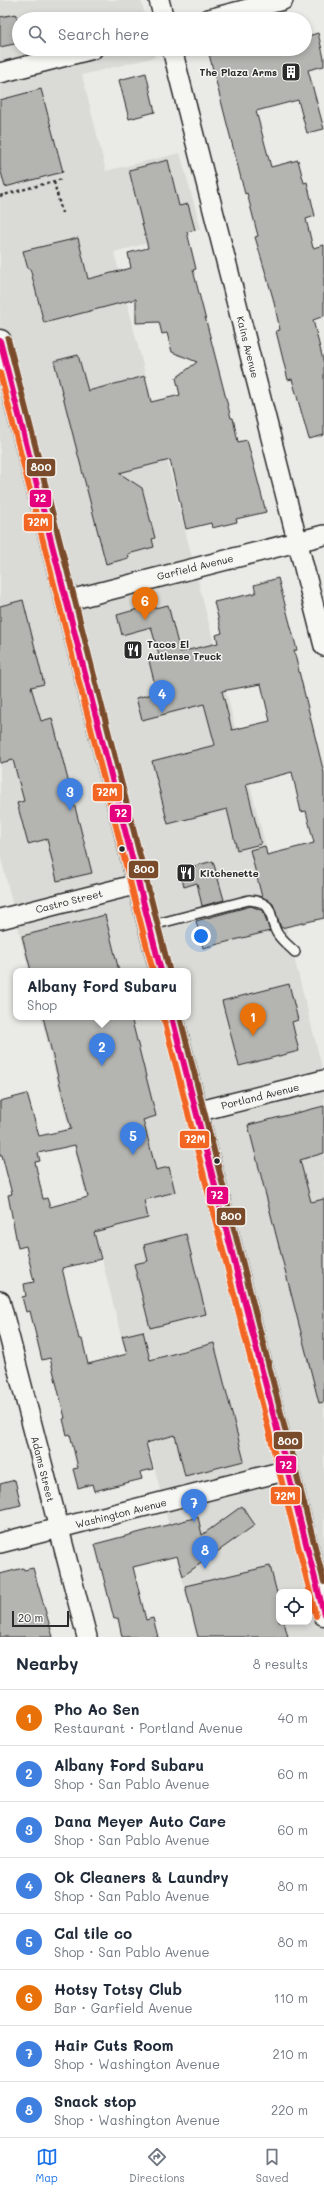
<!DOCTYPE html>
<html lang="en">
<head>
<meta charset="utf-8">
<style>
	body { margin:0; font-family:Mali,sans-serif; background:#f6f6f7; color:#1f2937 }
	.controls { position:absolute; right:12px; bottom:12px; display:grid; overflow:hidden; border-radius:8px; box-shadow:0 2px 6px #0003 }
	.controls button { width:36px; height:36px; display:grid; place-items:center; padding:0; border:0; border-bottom:1px solid #e0e1e3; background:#fff; color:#1f2937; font:20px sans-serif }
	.scale { position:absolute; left:12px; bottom:10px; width:57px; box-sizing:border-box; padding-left:4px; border:2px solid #2b2b2b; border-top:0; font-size:11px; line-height:14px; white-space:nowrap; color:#2b2b2b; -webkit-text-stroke:3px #f6f6f2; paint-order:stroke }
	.you { position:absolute; left:201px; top:936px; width:14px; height:14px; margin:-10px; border:3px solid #fff; border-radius:50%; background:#1a73e8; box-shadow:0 0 0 6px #1a73e833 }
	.badge { display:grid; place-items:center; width:26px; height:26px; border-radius:50%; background:#1a73e8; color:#fff; font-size:13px; font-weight:700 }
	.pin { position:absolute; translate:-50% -33px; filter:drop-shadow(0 1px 2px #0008) }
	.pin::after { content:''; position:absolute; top:21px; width:14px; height:12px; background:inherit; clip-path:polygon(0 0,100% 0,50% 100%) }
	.popup { position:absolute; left:13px; top:968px; width:178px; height:52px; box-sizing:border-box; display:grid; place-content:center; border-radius:8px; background:#fff; filter:drop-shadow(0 1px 3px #0005); font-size:13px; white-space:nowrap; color:#747a83 }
	.popup b { font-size:15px; color:#1f2937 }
	.popup::after { content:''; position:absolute; left:50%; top:100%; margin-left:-8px; border:8px solid transparent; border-top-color:#fff }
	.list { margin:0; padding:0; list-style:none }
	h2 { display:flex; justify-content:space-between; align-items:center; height:52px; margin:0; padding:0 16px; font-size:17px }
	h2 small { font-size:13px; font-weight:400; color:#747a83 }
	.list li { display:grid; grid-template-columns:26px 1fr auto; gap:12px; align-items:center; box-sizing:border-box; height:56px; padding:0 16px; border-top:1px solid #e0e1e3 }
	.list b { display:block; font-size:15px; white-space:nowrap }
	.list p { margin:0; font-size:13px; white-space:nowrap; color:#747a83 }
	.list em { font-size:13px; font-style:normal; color:#747a83 }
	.icon { flex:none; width:22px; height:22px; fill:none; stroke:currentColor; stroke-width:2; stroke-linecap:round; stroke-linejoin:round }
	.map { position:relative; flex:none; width:324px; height:1637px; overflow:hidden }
	.search { position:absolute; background:#fff; box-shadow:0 2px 6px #0003; left:12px; right:12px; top:12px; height:44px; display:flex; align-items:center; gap:10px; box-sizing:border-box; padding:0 14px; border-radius:22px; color:#747a83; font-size:15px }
	.sheet { height:500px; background:#fff }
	nav { display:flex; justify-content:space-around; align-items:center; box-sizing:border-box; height:56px; border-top:1px solid #e0e1e3; background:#fff; font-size:11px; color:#747a83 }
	nav a { display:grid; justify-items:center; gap:2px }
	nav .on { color:#1a73e8 }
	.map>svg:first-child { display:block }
</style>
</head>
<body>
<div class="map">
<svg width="324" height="1637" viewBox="0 0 324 1637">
	<rect width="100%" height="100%" fill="#eaeae6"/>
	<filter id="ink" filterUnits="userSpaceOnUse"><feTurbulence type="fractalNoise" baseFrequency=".025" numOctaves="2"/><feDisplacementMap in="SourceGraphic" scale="8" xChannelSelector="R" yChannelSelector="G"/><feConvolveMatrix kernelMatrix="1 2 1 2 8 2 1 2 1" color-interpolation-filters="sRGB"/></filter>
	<g filter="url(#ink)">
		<!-- built -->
		<path fill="#dadad6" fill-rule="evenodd" d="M0,0H141L146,19H19V49H153L155,57L82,75L106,171L180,153L201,229L114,252L324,1075V1637H197L41,1017H188V971H29L0,854ZM279,1592H309V1622H279Z"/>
		<!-- building -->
		<path fill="#b4b4b1" stroke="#2b2b2b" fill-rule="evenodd" d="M16,14L19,26V43L0,47V17Z
			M318,33L324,58V66L308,70L324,129L307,133L298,100L256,111L271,167L298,160L304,183L307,182L315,216L306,219L313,248L324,245V316L313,320L324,364V435L309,439L292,379L288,380L276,331L280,330L273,298L255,237L258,236L247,193L245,194L209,54L231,49H305V37Z
			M146,73L155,112L129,119L119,80Z
			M41,89L63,172L5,187L0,168V100Z
			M168,160L179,206L188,204L195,230L187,232L196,269L193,270L231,418H233L238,442L247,440L266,512L236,519L237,522L212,528L211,523L186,529L170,460L119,473L142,488L155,538L152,539L154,547L128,554L129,558L106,564L54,361L78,355L88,391L145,376L151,402L180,395L176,378L197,362L172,352L167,333L162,334L159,322L136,323V299L44,323L30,268L28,269L23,251L78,238L88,279L131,268L128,253L148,248L129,170Z
			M278,578L297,650L294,651L324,773V918L281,928L273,904L262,897L250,850L265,846L267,855L314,843L306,811L301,812L292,772L246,784L261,844L237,850L227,809L168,824L152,761L215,745L204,704L142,720L136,698L157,693L148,657L159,655L151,627L122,635L117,615L145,607L146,610L168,605L180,652L218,643L216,635L222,633L214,602L256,593L254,585ZM261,684L270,721L232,730L222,691Z
			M23,600L44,684L31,687L41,721L52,718L92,873L57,881L47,839L28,844L17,803L24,801L13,760L0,763V606Z
			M213,861L224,900L202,906L197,883L184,887L180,870Z
			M251,906L263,911L270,931L203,948L196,921Z
			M105,915L119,971H31L22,936Z
			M289,984L298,1020L292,1022L299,1051L239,1066L222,1001Z
			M43,1017H131L156,1116L143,1120L156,1170L169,1167L175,1192L144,1200L148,1218L94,1232L101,1259L62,1268L79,1339H82L88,1364L127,1354L122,1336L143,1331L150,1360L214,1343L244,1461L185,1476L175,1435L146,1443L153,1469L140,1472L142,1479L94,1491L92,1484L78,1488L73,1469L78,1468L70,1434L67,1435L63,1419L65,1418L50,1358L42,1360L30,1311L26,1312L22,1297L26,1296L24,1284L34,1282L26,1246L18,1248L8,1195L12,1194L2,1155H0V1101L27,1094L39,1136L71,1129ZM75,1145L88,1197L50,1207L47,1198L43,1199L35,1162L40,1161L38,1153Z
			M324,1106V1153L300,1160L311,1202L324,1199V1402L319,1403L248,1125Z
			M186,1234L206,1314L150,1328L134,1264L148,1261L144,1245Z
			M15,1480L21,1505L0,1510V1484Z
			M242,1506L255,1525L183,1576L177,1556L133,1567L146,1620L153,1618L158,1637H122L118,1618L114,1619L95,1544L198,1517L202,1535Z
			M270,1566L279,1601V1622H284L288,1637H198L185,1586Z
			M23,1568L24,1570L33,1568L53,1637H0V1574Z"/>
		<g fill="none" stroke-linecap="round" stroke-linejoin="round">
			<defs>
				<path id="lane" d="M149,926L249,900C278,903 267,916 277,933C281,940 289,946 295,952"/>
				<path id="street" d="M159,0L164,19
					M209,19L283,0
					M172,49L324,646
					M0,73L93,49
					M66,601L324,535
					M0,919L138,884
					M196,1112L324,1080
					M0,1301L87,1637
					M0,1543L288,1470"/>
				<path id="primary" d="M0,341L161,971
					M172,1017L324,1614"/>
			</defs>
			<!-- lane casing -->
			<use href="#lane" stroke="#2b2b2b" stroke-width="12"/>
			<!-- street casing -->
			<use href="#street" stroke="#2b2b2b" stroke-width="22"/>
			<!-- primary casing -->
			<use href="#primary" stroke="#2b2b2b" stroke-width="25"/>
			<!-- path -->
			<path stroke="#2b2b2b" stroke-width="2.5" stroke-dasharray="3 3" stroke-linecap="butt" d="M54,182L62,213
				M0,196L62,179"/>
			<!-- lane -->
			<use href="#lane" stroke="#f6f6f2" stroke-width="9"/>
			<!-- street -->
			<use href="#street" stroke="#f6f6f2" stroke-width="19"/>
			<!-- primary -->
			<use href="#primary" stroke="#f6f6f2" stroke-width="22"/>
			<defs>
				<path id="bus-1" d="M0,341L161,971
					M172,1017L324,1614"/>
				<path id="bus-2" d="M0,373L153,971
					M164,1019L316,1616"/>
				<path id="bus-3" d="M8,339L169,969
					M180,1017L324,1582"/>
			</defs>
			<!-- bus-1 casing -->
			<use href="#bus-1" stroke="#f6f6f2" stroke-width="9"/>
			<!-- bus-2 casing -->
			<use href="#bus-2" stroke="#f6f6f2" stroke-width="9"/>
			<!-- bus-3 casing -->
			<use href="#bus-3" stroke="#f6f6f2" stroke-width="9"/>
			<!-- bus-1 -->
			<use href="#bus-1" stroke="#e5007d" stroke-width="6"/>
			<!-- bus-2 -->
			<use href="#bus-2" stroke="#f26522" stroke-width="6"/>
			<!-- bus-3 -->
			<use href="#bus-3" stroke="#7a4b2a" stroke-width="6"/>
		</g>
	</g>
	<!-- icons -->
	<defs>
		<symbol id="building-square" viewBox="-11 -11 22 22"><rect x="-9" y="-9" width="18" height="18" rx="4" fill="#2b2b2b" stroke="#f6f6f2"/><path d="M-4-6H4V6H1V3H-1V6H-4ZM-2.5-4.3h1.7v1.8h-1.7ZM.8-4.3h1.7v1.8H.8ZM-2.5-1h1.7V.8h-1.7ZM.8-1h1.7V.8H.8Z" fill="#fff"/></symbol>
		<symbol id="restaurant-square" viewBox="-11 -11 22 22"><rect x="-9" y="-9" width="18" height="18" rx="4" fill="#2b2b2b" stroke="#f6f6f2"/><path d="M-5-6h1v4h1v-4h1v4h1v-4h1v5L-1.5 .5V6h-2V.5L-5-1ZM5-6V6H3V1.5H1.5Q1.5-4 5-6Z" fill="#fff"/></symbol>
	</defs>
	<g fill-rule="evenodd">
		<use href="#building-square" x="280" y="61" width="22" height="22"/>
		<use href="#restaurant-square" x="122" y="639" width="22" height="22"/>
		<use href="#restaurant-square" x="175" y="862" width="22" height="22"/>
	</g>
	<!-- markers -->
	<g fill="#2b2b2b" stroke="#f6f6f2" stroke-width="1.5">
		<circle cx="122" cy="849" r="3.5"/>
		<circle cx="217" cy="1161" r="3.5"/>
	</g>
	<g text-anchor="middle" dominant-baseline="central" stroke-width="3" stroke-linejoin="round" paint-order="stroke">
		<!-- poi labels -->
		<g font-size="10" font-weight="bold" fill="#2b2b2b" stroke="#f6f6f2" text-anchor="start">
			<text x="277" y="72" text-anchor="end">The Plaza Arms</text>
			<text x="147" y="644">Tacos El<tspan x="147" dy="12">Autlense Truck</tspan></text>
			<text x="200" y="873">Kitchenette</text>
		</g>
		<!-- street labels -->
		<g font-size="10" fill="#2b2b2b" stroke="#f6f6f2">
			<text transform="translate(248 347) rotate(76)">Kains Avenue</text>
			<text transform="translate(195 567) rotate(-14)">Garfield Avenue</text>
			<text transform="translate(69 901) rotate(-14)">Castro Street</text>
			<text transform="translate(260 1096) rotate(-14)">Portland Avenue</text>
			<text transform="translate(43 1469) rotate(76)">Adams Street</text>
			<text transform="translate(121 1513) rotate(-14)">Washington Avenue</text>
		</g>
	</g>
	<g stroke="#f6f6f2" stroke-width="1.5">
		<rect x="26" y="458" width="30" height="19" rx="4" fill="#7a4b2a"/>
		<rect x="29" y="489" width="23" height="19" rx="4" fill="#e5007d"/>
		<rect x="23" y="513" width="30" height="19" rx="4" fill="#f26522"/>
		<rect x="92" y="783" width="31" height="19" rx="4" fill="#f26522"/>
		<rect x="109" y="804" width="23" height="19" rx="4" fill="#e5007d"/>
		<rect x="128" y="860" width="31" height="19" rx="4" fill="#7a4b2a"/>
		<rect x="179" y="1130" width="31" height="19" rx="4" fill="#f26522"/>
		<rect x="206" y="1186" width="23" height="19" rx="4" fill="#e5007d"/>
		<rect x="216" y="1207" width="30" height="19" rx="4" fill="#7a4b2a"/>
		<rect x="273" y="1431" width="30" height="19" rx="4" fill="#7a4b2a"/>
		<rect x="275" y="1455" width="22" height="19" rx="4" fill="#e5007d"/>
		<rect x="270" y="1486" width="31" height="19" rx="4" fill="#f26522"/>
	</g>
	<g font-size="11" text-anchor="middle" font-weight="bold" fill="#fff">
		<text x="41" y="471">800</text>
		<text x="40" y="502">72</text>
		<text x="38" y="526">72M</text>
		<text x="107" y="796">72M</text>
		<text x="121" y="817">72</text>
		<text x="144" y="873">800</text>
		<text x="195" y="1143">72M</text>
		<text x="217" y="1199">72</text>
		<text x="231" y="1220">800</text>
		<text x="288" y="1445">800</text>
		<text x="286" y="1469">72</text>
		<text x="285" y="1500">72M</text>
	</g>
</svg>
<div class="controls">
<button><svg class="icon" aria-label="locate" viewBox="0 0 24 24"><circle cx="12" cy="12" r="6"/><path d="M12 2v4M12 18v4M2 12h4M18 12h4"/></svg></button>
</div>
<div class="scale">20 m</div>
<div class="you"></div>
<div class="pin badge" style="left:253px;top:1036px;background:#e8710a">1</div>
<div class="pin badge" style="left:102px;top:1066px;background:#3f7fe0">2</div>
<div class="popup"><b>Albany Ford Subaru</b>Shop</div>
<div class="pin badge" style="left:70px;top:811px;background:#3f7fe0">3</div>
<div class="pin badge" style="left:162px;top:713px;background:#3f7fe0">4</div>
<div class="pin badge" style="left:133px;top:1155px;background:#3f7fe0">5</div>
<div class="pin badge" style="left:145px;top:620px;background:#e8710a">6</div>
<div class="pin badge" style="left:194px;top:1522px;background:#3f7fe0">7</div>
<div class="pin badge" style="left:205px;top:1569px;background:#3f7fe0">8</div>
<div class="search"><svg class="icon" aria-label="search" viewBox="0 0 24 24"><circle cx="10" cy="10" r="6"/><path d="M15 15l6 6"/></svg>Search here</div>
</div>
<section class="sheet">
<h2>Nearby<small>8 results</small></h2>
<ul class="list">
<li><span class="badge" style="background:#e8710a">1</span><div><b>Pho Ao Sen</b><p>Restaurant · Portland Avenue</p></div><em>40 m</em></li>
<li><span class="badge" style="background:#3f7fe0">2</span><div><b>Albany Ford Subaru</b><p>Shop · San Pablo Avenue</p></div><em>60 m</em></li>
<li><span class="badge" style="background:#3f7fe0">3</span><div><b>Dana Meyer Auto Care</b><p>Shop · San Pablo Avenue</p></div><em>60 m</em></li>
<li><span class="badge" style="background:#3f7fe0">4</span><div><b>Ok Cleaners &amp; Laundry</b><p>Shop · San Pablo Avenue</p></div><em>80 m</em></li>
<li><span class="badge" style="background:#3f7fe0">5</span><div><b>Cal tile co</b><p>Shop · San Pablo Avenue</p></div><em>80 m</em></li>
<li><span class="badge" style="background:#e8710a">6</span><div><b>Hotsy Totsy Club</b><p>Bar · Garfield Avenue</p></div><em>110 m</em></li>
<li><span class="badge" style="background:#3f7fe0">7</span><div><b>Hair Cuts Room</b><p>Shop · Washington Avenue</p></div><em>210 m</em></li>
<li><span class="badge" style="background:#3f7fe0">8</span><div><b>Snack stop</b><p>Shop · Washington Avenue</p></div><em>220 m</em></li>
</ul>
</section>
<nav>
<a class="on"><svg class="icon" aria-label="map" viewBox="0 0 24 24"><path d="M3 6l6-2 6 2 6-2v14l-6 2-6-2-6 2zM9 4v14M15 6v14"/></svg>Map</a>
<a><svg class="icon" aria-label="directions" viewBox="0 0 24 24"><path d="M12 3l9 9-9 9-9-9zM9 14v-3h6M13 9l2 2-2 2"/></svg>Directions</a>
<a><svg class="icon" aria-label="saved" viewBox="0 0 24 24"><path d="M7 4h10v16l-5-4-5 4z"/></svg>Saved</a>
</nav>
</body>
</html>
